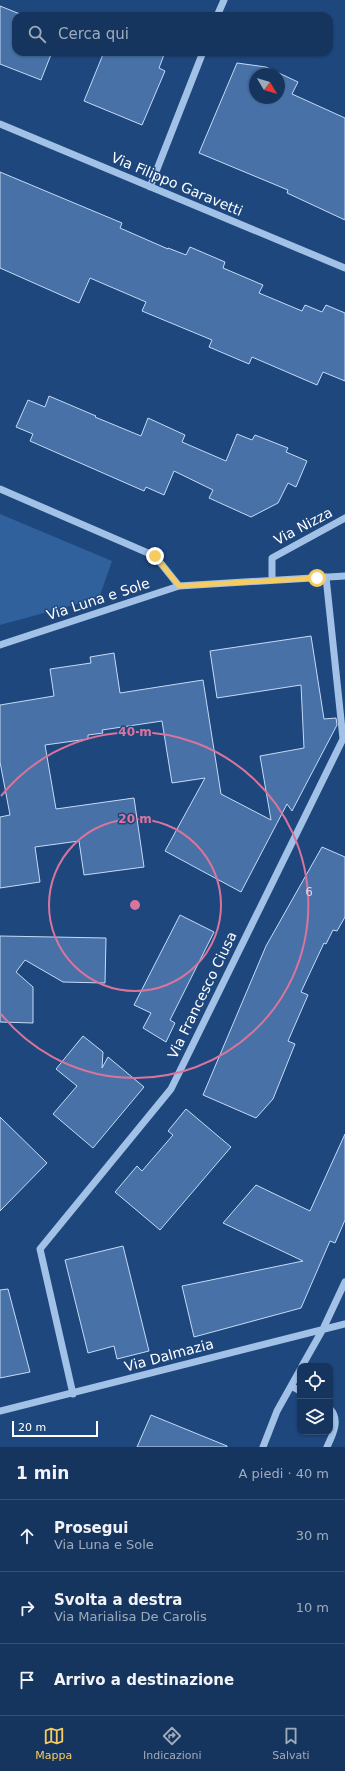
<!DOCTYPE html>
<html lang="it">
<head>
<meta charset="utf-8">
<style>
	body { margin:0; font-family:"DejaVu Sans",sans-serif; background:#234067; color:#f1f3f6 }
	.controls { position:absolute; right:12px; bottom:12px; display:grid; overflow:hidden; border-radius:8px; box-shadow:0 1px 3px #0004 }
	.controls button { width:36px; height:36px; display:grid; place-items:center; padding:0; border:0; border-bottom:1px solid #355073; background:#16355e; color:#f1f3f6; font:20px sans-serif }
	.compass { position:absolute; left:249px; top:68px; width:36px; height:36px; border-radius:50%; background:#16355e; box-shadow:0 1px 3px #0004; rotate:128deg }
	.scale { position:absolute; left:12px; bottom:10px; width:86px; box-sizing:border-box; padding-left:4px; border:2px solid #fff; border-top:0; font-size:11px; line-height:14px; white-space:nowrap; color:#fff; -webkit-text-stroke:3px #1e477d; paint-order:stroke }
	.stop { position:absolute; width:12px; height:12px; margin:-9px; border:3px solid #f6cc61; border-radius:50%; background:#fff }
	.stop.end { background:#f6cc61; border-color:#fff; box-shadow:0 1px 4px #0008 }
	.list { margin:0; padding:0; list-style:none }
	h2 { display:flex; justify-content:space-between; align-items:center; height:52px; margin:0; padding:0 16px; font-size:17px }
	h2 small { font-size:13px; font-weight:400; color:#9eabbc }
	.list li { display:grid; grid-template-columns:26px 1fr auto; gap:12px; align-items:center; box-sizing:border-box; height:72px; padding:0 16px; border-top:1px solid #355073 }
	.list b { display:block; font-size:15px; white-space:nowrap }
	.list p { margin:0; font-size:13px; white-space:nowrap; color:#9eabbc }
	.list em { font-size:13px; font-style:normal; color:#9eabbc }
	.icon { flex:none; width:22px; height:22px; fill:none; stroke:currentColor; stroke-width:2; stroke-linecap:round; stroke-linejoin:round }
	.map { position:relative; flex:none; width:345px; height:1447px; overflow:hidden }
	.search { position:absolute; background:#16355e; box-shadow:0 1px 3px #0004; left:12px; right:12px; top:12px; height:44px; display:flex; align-items:center; gap:10px; box-sizing:border-box; padding:0 14px; border-radius:12px; color:#9eabbc; font-size:15px }
	.sheet { height:268px; background:#16355e }
	nav { display:flex; justify-content:space-around; align-items:center; box-sizing:border-box; height:56px; border-top:1px solid #355073; background:#16355e; font-size:11px; color:#9eabbc }
	nav a { display:grid; justify-items:center; gap:2px }
	nav .on { color:#f6cc61 }
	.map>svg:first-child { display:block }
</style>
</head>
<body>
<div class="map">
<svg width="345" height="1447" viewBox="0 0 345 1447">
	<rect width="100%" height="100%" fill="#1e477d"/>
	<!-- green -->
	<path fill="#31619c" d="M0,514L112,561L99,598L0,625Z"/>
	<!-- building -->
	<path fill="#4771a7" stroke="#c5dbf6" fill-rule="evenodd" d="M0,6L25,16H16V52H52L41,80L0,64Z
		M104,52H165L159,68L165,71L142,125L84,101Z
		M237,63L266,67L298,82L292,94L345,118V220L287,193L288,190L199,153ZM255,74H279V98H255Z
		M0,172L122,223L120,228L168,249V248L186,255L190,247L225,262L223,268L263,285L259,293L302,311L305,305L322,312L326,305L345,313V381L323,372L317,385L252,357L249,364L209,347L212,340L142,311L146,302L90,278L79,303L0,268Z
		M49,396L96,416L95,417L141,436L148,418L185,435L182,442L226,461L237,434L252,440L255,435L288,448L286,452L307,461L296,487L288,483L278,503L251,517L209,498L213,490L174,471L164,495L146,487L144,491L30,441L33,434L16,427L28,400L45,407Z
		M311,636L324,719L336,718L337,725L292,811L287,804L241,892L165,851L205,778L172,783L162,721L102,730L103,733L88,735V739L45,745L56,809L134,798L144,867L84,875L79,841L35,847L40,882L0,888V817L10,815L0,762V705L54,696L50,669L91,663L90,657L114,653L120,693L203,680L221,794L271,820L260,756L304,748L301,685L217,698L210,651Z
		M322,847L345,857V917L337,931L333,930L326,944L324,943L301,992L308,995L288,1041L295,1044L273,1099L256,1118L203,1095L266,946Z
		M180,915L214,932L170,1020L175,1023L166,1042L143,1028L151,1013L134,1005Z
		M0,936L106,938L105,983L63,982L25,960L16,972L33,987V1023L0,1022Z
		M83,1036L103,1052L102,1068L108,1057L144,1087L93,1148L53,1114L77,1086L56,1069Z
		M186,1109L231,1147L160,1230L115,1192L137,1166L142,1171L173,1135L168,1131Z
		M0,1117L47,1163L0,1211Z
		M345,1134V1220L335,1243L330,1241L301,1308L194,1337L182,1286L303,1261L223,1223L256,1185L310,1211Z
		M123,1246L149,1351L117,1359L114,1346L88,1353L65,1260Z
		M8,1289L30,1372L0,1378V1290Z
		M151,1415L227,1446V1447H137Z"/>
	<g fill="none" stroke-linecap="round" stroke-linejoin="round">
		<!-- minor -->
		<path stroke="#a1c1e7" stroke-width="7" d="M217,16L224,0
			M0,124L345,268
			M150,187L203,52
			M0,489L155,556L179,586
			M272,580V558L345,518
			M0,645L179,586L345,576
			M302,1366L323,1329L345,1282
			M291,1386L300,1391
			M73,1394L40,1249L171,1089L343,739L326,577
			M0,1411L345,1324
			M263,1447L277,1411L300,1370
			M327,1447C332,1436 341,1420 330,1409"/>
	</g>
	<g fill="none" stroke-linecap="round" stroke-linejoin="round">
		<!-- route -->
		<path stroke="#f6cc61" stroke-width="5" d="M155,556L179,586L317,578"/>
	</g>
	<!-- distance rings -->
	<g fill="none" stroke="#da749d" stroke-width="2">
		<circle cx="135" cy="905" r="86"/>
		<path d="M1 796A173 173 0 1 1 1 1014"/>
	</g>
	<g text-anchor="middle" dominant-baseline="central" stroke-width="3" stroke-linejoin="round" paint-order="stroke">
		<!-- number labels -->
		<g font-size="12" fill="#d1dce9">
			<text x="309" y="892">6</text>
		</g>
		<!-- street labels -->
		<g font-size="14" fill="#fff" stroke="#1e477d">
			<text transform="translate(177 184) rotate(23)">Via Filippo Garavetti</text>
			<text transform="translate(303 526) rotate(-28)">Via Nizza</text>
			<text transform="translate(98 599) rotate(-18)">Via Luna e Sole</text>
			<text transform="translate(202 995) rotate(-64)">Via Francesco Ciusa</text>
			<text transform="translate(169 1355) rotate(-15)">Via Dalmazia</text>
		</g>
	</g>
	<circle cx="135" cy="905" r="6" fill="#da749d" stroke="#1e477d" stroke-width="2"/>
	<g font-size="12" text-anchor="middle" font-weight="bold" fill="#da749d" stroke="#1e477d" stroke-width="3" stroke-linejoin="round" paint-order="stroke">
		<text x="135" y="736">40 m</text>
		<text x="135" y="823">20 m</text>
	</g>
</svg>
<div class="controls">
<button><svg class="icon" aria-label="locate" viewBox="0 0 24 24"><circle cx="12" cy="12" r="6"/><path d="M12 2v4M12 18v4M2 12h4M18 12h4"/></svg></button>
<button><svg class="icon" aria-label="layers" viewBox="0 0 24 24"><path d="M12 4l9 5-9 5-9-5zM3 14l9 5 9-5"/></svg></button>
</div>
<svg class="compass" viewBox="-18 -18 36 36"><path d="M0-13l5 13h-10z" fill="#e53935"/><path d="M0 13l5-13h-10z" fill="#9eabbc"/></svg>
<div class="scale">20 m</div>
<div class="stop" style="left:317px;top:578px"></div>
<div class="stop end" style="left:155px;top:556px"></div>
<div class="search"><svg class="icon" aria-label="search" viewBox="0 0 24 24"><circle cx="10" cy="10" r="6"/><path d="M15 15l6 6"/></svg>Cerca qui</div>
</div>
<section class="sheet">
<h2>1 min<small>A piedi · 40 m</small></h2>
<ul class="list">
<li><svg class="icon" aria-label="ahead" viewBox="0 0 24 24"><path d="M12 20V5M6 11l6-6 6 6"/></svg><div><b>Prosegui</b><p>Via Luna e Sole</p></div><em>30 m</em></li>
<li><svg class="icon" aria-label="right" viewBox="0 0 24 24"><path d="M7 20v-9h11M14 6l5 5-5 5"/></svg><div><b>Svolta a destra</b><p>Via Marialisa De Carolis</p></div><em>10 m</em></li>
<li><svg class="icon" aria-label="arrive" viewBox="0 0 24 24"><path d="M6 21V4h12l-3 4 3 4H6"/></svg><div><b>Arrivo a destinazione</b></div></li>
</ul>
</section>
<nav>
<a class="on"><svg class="icon" aria-label="map" viewBox="0 0 24 24"><path d="M3 6l6-2 6 2 6-2v14l-6 2-6-2-6 2zM9 4v14M15 6v14"/></svg>Mappa</a>
<a><svg class="icon" aria-label="directions" viewBox="0 0 24 24"><path d="M12 3l9 9-9 9-9-9zM9 14v-3h6M13 9l2 2-2 2"/></svg>Indicazioni</a>
<a><svg class="icon" aria-label="saved" viewBox="0 0 24 24"><path d="M7 4h10v16l-5-4-5 4z"/></svg>Salvati</a>
</nav>
</body>
</html>
